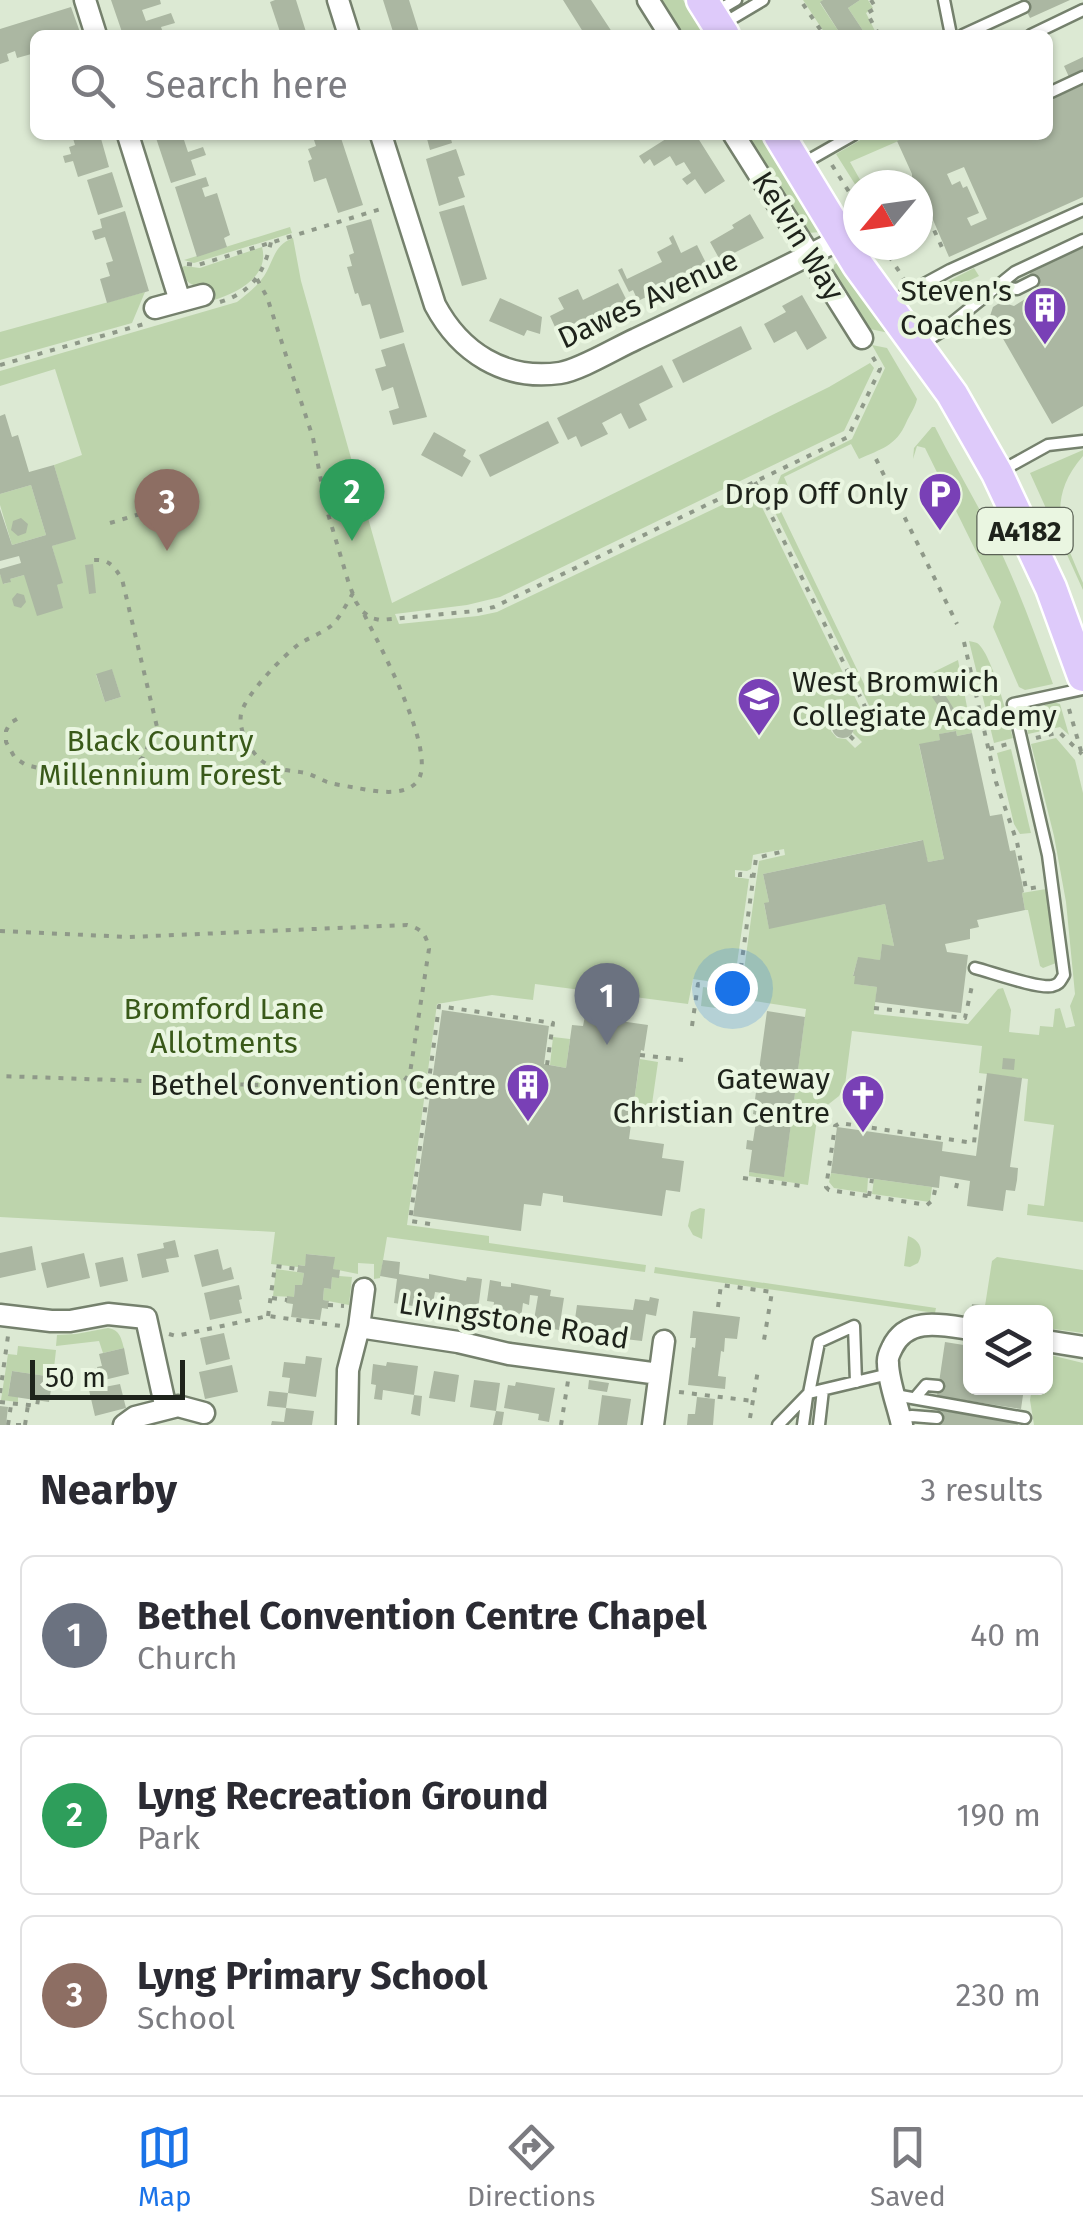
<!DOCTYPE html>
<html lang="en">
<head>
<meta charset="utf-8">
<style>
	body { margin:0; font-family:"Fira Sans",sans-serif; background:#f7f7f7; color:#2b2b33 }
	.controls { position:absolute; right:30px; bottom:30px; display:grid; overflow:hidden; border-radius:15px; box-shadow:0 2px 8px #0004 }
	.controls button { width:90px; height:90px; display:grid; place-items:center; padding:0; border:0; border-bottom:2px solid #e1e1e2; background:#fff; color:#2b2b33; font:50px sans-serif }
	.compass { position:absolute; left:843px; top:170px; width:90px; height:90px; border-radius:50%; background:#fff; box-shadow:0 2px 8px #0004; rotate:241deg }
	.scale { position:absolute; left:30px; bottom:25px; width:155px; box-sizing:border-box; padding-left:10px; border:5px solid #1e231b; border-top:0; font-size:28px; line-height:35px; white-space:nowrap; color:#1e231b; -webkit-text-stroke:8px #eaf6e1; paint-order:stroke }
	.you { position:absolute; left:732px; top:988px; width:35px; height:35px; margin:-25px; border:8px solid #fff; border-radius:50%; background:#1a73e8; box-shadow:0 0 0 15px #1a73e833 }
	.badge { display:grid; place-items:center; width:65px; height:65px; border-radius:50%; background:#1a73e8; color:#fff; font-size:32px; font-weight:700 }
	.pin { position:absolute; translate:-50% -82px; filter:drop-shadow(0 2px 5px #0008) }
	.pin::after { content:''; position:absolute; top:52px; width:35px; height:30px; background:inherit; clip-path:polygon(0 0,100% 0,50% 100%) }
	.list { margin:0; padding:0; list-style:none }
	h2 { display:flex; justify-content:space-between; align-items:center; height:130px; margin:0; padding:0 40px; font-size:42px }
	h2 small { font-size:32px; font-weight:400; color:#7c7c81 }
	.list li { display:grid; grid-template-columns:65px 1fr auto; gap:30px; align-items:center; box-sizing:border-box; height:160px; margin:0 20px 20px; padding:0 20px; border:2px solid #e1e1e2; border-radius:15px }
	.list b { display:block; font-size:38px; white-space:nowrap }
	.list p { margin:0; font-size:32px; white-space:nowrap; color:#7c7c81 }
	.list em { font-size:32px; font-style:normal; color:#7c7c81 }
	.icon { flex:none; width:55px; height:55px; fill:none; stroke:currentColor; stroke-width:2; stroke-linecap:round; stroke-linejoin:round }
	.map { position:relative; flex:none; width:1083px; height:1425px; overflow:hidden }
	.search { position:absolute; background:#fff; box-shadow:0 2px 8px #0004; left:30px; right:30px; top:30px; height:110px; display:flex; align-items:center; gap:25px; box-sizing:border-box; padding:0 35px; border-radius:15px; color:#7c7c81; font-size:38px }
	.sheet { height:670px; background:#fff }
	nav { display:flex; justify-content:space-around; align-items:center; box-sizing:border-box; height:140px; border-top:2px solid #e1e1e2; background:#fff; font-size:28px; color:#7c7c81 }
	nav a { display:grid; justify-items:center; gap:5px }
	nav .on { color:#1a73e8 }
	.map>svg:first-child { display:block }
</style>
</head>
<body>
<div class="map">
<svg width="1083" height="1425" viewBox="0 0 1083 1425">
	<rect width="100%" height="100%" fill="#dce9d3"/>
	<!-- green -->
	<path fill="#bdd4ac" fill-rule="evenodd" d="M657,0H683L706,35H679Z
		M803,0H823L820,3L841,35H826Z
		M860,0H868L873,8L866,13L877,35H866L848,8Z
		M743,135H770L823,232L806,233Z
		M869,135H901L903,139L850,162L863,185H858V189L836,154Z
		M290,227L292,233L194,263L184,260Z
		M293,238L301,281L392,603L829,387L870,363L874,368L844,431L500,597L467,605L395,614L399,624L478,616L497,612L743,495L758,499L872,732L879,726L770,502L781,475L852,439L885,368L872,345L887,348L917,399C915,408 910,414 906,423C896,446 881,449 859,459L851,444L784,477L790,491L775,499L865,686L882,681L889,694L958,660L972,733L957,736L956,731L940,734V740L919,745L944,859L928,862L922,840L763,874L769,902L764,904L769,928L885,904L894,946L882,945L880,960L858,958L853,975L855,976V984L877,987L874,1014L968,1024L998,989L1003,988L1011,1010L1009,1032L1039,1035L1040,1026L1053,1027L1055,1009L1060,1008L1066,1028L1075,1026L1070,1006L1075,994L1066,902L1054,836L1031,744L1056,738L1075,760L1083,793V1222L1027,1215L1028,1204L1044,1206L1054,1125L1024,1121L1028,1079L979,1073L982,1046L852,1031L845,1085L839,1096L825,1107L817,1119L808,1185L749,1176V1172L784,1176L806,1009L734,998L731,1010L701,1006L703,987L741,992L759,861L785,855L784,849L753,855L751,869L747,871L735,870V877L749,879L734,985L693,979L688,1004L535,984L533,1000L492,995L437,1004L407,1225L489,1236V1243L646,1265L645,1272L387,1237L380,1278L374,1279V1264L358,1263V1274L333,1269L334,1257L307,1254L305,1266L299,1265L298,1267L271,1264L275,1232L0,1217V574L4,584L10,582V579L24,575L57,585L62,583L52,546L75,538L54,465L82,455L55,369L0,386V371L237,302C249,293 260,284 267,271C275,255 276,245 293,238ZM112,670L121,697L105,702L96,675ZM839,716L848,717L854,723L853,733L862,742L855,748L846,739L837,738L831,731L832,722Z
		M262,247C270,276 237,293 214,300L210,288C195,287 186,285 180,270L184,266L200,268Z
		M839,261L894,334L865,328L833,277L834,265Z
		M974,268L979,276L929,300L925,293Z
		M145,292L132,323L0,360V332Z
		M932,427H935C956,469 981,509 1001,552C1021,595 1037,640 1053,684L1025,690L1019,687L993,627L1001,602L925,448L917,446L913,459L914,448Z
		M1083,450V456C1044,501 1063,536 1083,583V590L1030,473Z
		M31,485L46,535L12,545L0,505V494Z
		M969,641C972,642 975,642 977,643C992,653 1008,719 1013,738L994,743Z
		M1053,702L1060,704L1069,735L1060,727L1028,734C1025,717 1037,707 1053,702Z
		M1011,749L1029,825L1031,833L1020,834L1014,824L997,753Z
		M1046,889L1056,963L1043,968L1040,966L1028,910H1025L1022,893Z
		M553,1037L570,1039L566,1068L550,1065Z
		M640,1059L658,1062L651,1111L633,1109Z
		M831,1173L868,1178L867,1193L834,1188L829,1182Z
		M874,1179L932,1187L930,1202L872,1194Z
		M700,1208L705,1209L702,1239L693,1235L688,1226L691,1212Z
		M908,1236C921,1240 924,1252 918,1263L910,1267L904,1266Z
		M997,1257L1083,1270V1333L1046,1328V1312H990V1307L985,1306L992,1261Z
		M655,1267L936,1308L935,1313L654,1273Z
		M276,1269L304,1273L302,1285H295L294,1297L273,1296Z
		M339,1276L352,1277L349,1305L323,1300L324,1288L331,1289L332,1277Z
		M108,1328C120,1330 121,1338 124,1348L103,1353L99,1341L56,1346L57,1335L76,1334Z
		M18,1346L56,1350L53,1377L12,1371L8,1395L18,1397V1402L1,1400L8,1354L17,1355Z
		M1046,1354L1083,1363V1425H1034L1030,1400L1032,1388H1046Z"/>
	<!-- building -->
	<path fill="#abb7a2" fill-rule="evenodd" d="M111,0H160L161,4L142,10L146,21L171,13L175,23L161,27L164,35H123Z
		M275,0H296L307,35H281L270,2Z
		M383,0H409L420,35H394Z
		M563,0H591L614,35H585Z
		M823,0H860L848,8L866,35H841L820,2Z
		M1021,0H1070L1030,18Z
		M71,7L81,35H35V53L17,58L15,51L7,54L9,61L0,64V29Z
		M1083,57V71L1069,77L1064,66Z
		M1083,85V197L949,257L918,185H912V174L897,141L911,135H1048V101ZM964,167L987,219L971,226L967,218L979,213L967,186L963,188L960,181L952,185L947,174Z
		M72,135H100L109,167L78,177L73,161L65,163L63,156L71,154L69,147L75,145Z
		M155,135H197L184,140L188,152L203,147L206,155L191,160L196,175L171,183Z
		M329,135H340L363,205L338,213L326,178L314,182L308,161L312,159L308,149L316,146L314,140Z
		M426,135H450L452,143L430,150Z
		M667,135H696L725,181L705,194L695,179L687,185L682,179L691,173L684,162L676,166L670,156L654,166L650,159L644,164L639,156L669,137Z
		M456,149L465,175L458,177L465,197L439,206L426,159Z
		M112,172L123,207L98,215L87,180Z
		M206,177L209,186L202,188L205,197L217,193L230,235L224,238L227,247L197,257L175,187Z
		M464,205L487,279L462,286L439,212Z
		M125,211L149,291L107,303L100,279L110,276L106,263L113,261L105,237L95,240L92,231L102,228L100,219Z
		M750,214L764,238L720,260L710,242L734,228L732,225Z
		M371,219L404,332L380,339L370,304L362,306L358,293L355,294L347,267L352,266L349,255L354,253L346,226Z
		M673,235L681,253L697,245L708,267L638,301L633,290L629,292L618,270L622,268L627,279L662,262L657,252L672,244L669,238Z
		M1083,248V406L1052,424L990,316L993,307L1001,302L1014,306L1038,291L1029,271Z
		M618,283L629,305L560,338L550,316L564,309L558,298L578,289L583,300Z
		M802,295L827,338L807,350L796,331L774,343L764,324L786,312L782,306Z
		M500,298L542,317L540,334L527,330L524,336L489,321Z
		M741,326L752,349L683,383L672,360Z
		M404,343L427,417L393,425L389,411L399,408L393,387L382,391L375,369L386,366L381,350Z
		M662,365L673,387L639,404L647,420L629,429L621,413L602,423L608,434L581,447L576,436L568,440L557,418Z
		M5,414L12,437L18,435L29,472L54,465L76,539L52,546L63,583L57,585L63,608L37,616L24,575L10,579L11,582L3,584L0,574V569L21,563L19,556L0,561V509L12,545L46,535L31,485L0,494V416Z
		M548,421L559,443L490,477L479,455Z
		M434,432L466,450L463,456L471,461L462,477L421,455Z
		M21,518L28,524L26,533L18,536L11,530L13,521Z
		M93,564L96,593L89,594L85,565Z
		M17,593L24,595L26,602L21,608L14,606L12,599Z
		M112,669L121,697L105,702L96,674Z
		M942,690L959,717L950,723L932,697Z
		M832 727a11 11 0 1 1 22 0a11 11 0 1 1-22 0Z
		M956,731L957,736L972,733L990,816L1002,814L1010,851L1015,850L1024,892L1022,893L1025,910L977,920L979,927L970,929V939L945,944L947,952L968,955L961,1013L875,1002L877,987L854,984L855,976H853L858,957L880,960L882,944L894,946L885,904L769,929L764,903L769,902L763,874L923,840L928,862L944,859L919,744L940,740L939,734Z
		M442,1010L549,1026L544,1064L566,1068L572,1025L583,1026L585,1016L648,1025L644,1051L641,1050L629,1139L664,1144L662,1158L684,1161L680,1192L666,1190L662,1216L563,1202V1196L543,1193L541,1206L524,1204L521,1231L413,1216Z
		M767,1011L805,1017L784,1177L749,1172L752,1150L746,1149L747,1140L753,1141L757,1115L753,1114Z
		M1003,1058L1015,1059L1014,1070L1002,1069Z
		M987,1073L1022,1078L1010,1167L1018,1168L1017,1180L1015,1191L1006,1190L1003,1211L967,1206L970,1181L940,1176L939,1188L831,1173L837,1127L943,1142L942,1151L976,1156Z
		M175,1240L179,1257L166,1259L169,1272L142,1278L137,1254L164,1248L163,1243Z
		M32,1246L36,1270L0,1278V1253Z
		M218,1249L223,1270L231,1267L234,1279L202,1287L194,1255Z
		M84,1253L90,1278L47,1288L41,1263Z
		M306,1254L335,1257L333,1269L340,1270L339,1278L332,1277L331,1289L324,1288L323,1300L329,1301L328,1305V1309L322,1308L320,1320L291,1317L293,1304L286,1303L287,1296L294,1297L295,1285H302L304,1273L297,1272L298,1267V1265L305,1266Z
		M123,1257L128,1281L100,1287L95,1263Z
		M383,1260L400,1262L399,1274L429,1279V1274L466,1281L467,1277L482,1279L477,1317L447,1313L450,1294L435,1292L432,1309L394,1303L397,1279L380,1276Z
		M490,1280L501,1282V1286L511,1287V1283L551,1290L550,1296L564,1298L559,1330L533,1326L538,1296L530,1295L529,1305L523,1303L520,1325L492,1321L494,1302L487,1301Z
		M239,1285L242,1299L239,1300L242,1313L210,1320L204,1293Z
		M650,1297L659,1299L656,1316L646,1314L642,1341L573,1333L577,1305L633,1310L635,1299L649,1301Z
		M972,1304L990,1306V1312H971Z
		M693,1311L740,1317L737,1339L725,1338L724,1352L721,1351L718,1376L726,1377L725,1389L688,1385L692,1347L695,1348L696,1338H690Z
		M224,1333L230,1359L206,1365L200,1338Z
		M945,1342L970,1346V1388H1024L1021,1409L937,1396Z
		M124,1348L129,1374L100,1381L97,1367L102,1366L99,1354Z
		M306,1356L322,1358L316,1397L288,1393L286,1408L314,1411L312,1425H271L272,1421L284,1422L286,1408L267,1406L269,1391L288,1393L290,1378L282,1377L284,1362L305,1364Z
		M387,1362L418,1366L414,1395L383,1390L382,1400L374,1399L376,1385L371,1384L373,1364L386,1366Z
		M232,1365L238,1392L205,1399L199,1372Z
		M12,1371L53,1377L49,1402L8,1396Z
		M434,1371L459,1375L455,1402L429,1398Z
		M474,1380L500,1383L496,1411L470,1407Z
		M589,1380L609,1383L607,1392L588,1389Z
		M516,1382L555,1388L549,1422L538,1420L539,1414L504,1408L508,1385L515,1386Z
		M120,1384L126,1408L95,1416L89,1390Z
		M414,1395L422,1396L420,1416L411,1414Z
		M602,1395L631,1399L627,1425H598Z
		M697,1397L715,1399L713,1425H687L688,1414H695Z
		M0,1406L8,1407L6,1425H0Z
		M938,1410L1018,1423V1425H935Z
		M496,1411L504,1412L502,1425H493Z"/>
	<g fill="none" stroke-linecap="round" stroke-linejoin="round">
		<defs>
			<path id="lane" d="M944,0L951,35
				M712,14L736,0
				M721,25L763,0
				M963,35L1024,7
				M1031,35L1083,10
				M1051,92L1083,77
				M802,164L853,135
				M997,287L1017,289L1033,281
				M891,302L950,270L1083,210
				M921,344L942,331L1015,272L1083,240
				M1001,471L1048,445L1083,441
				M975,968C991,972 1038,989 1052,986C1060,984 1060,981 1064,975L1048,855L1013,704L1083,689
				M809,1393L819,1342L854,1326L856,1382
				M895,1395L1025,1418
				M915,1398L926,1385L938,1386
				M901,1417L912,1416L937,1418
				M778,1425L809,1393L889,1374
				M803,1425L807,1396
				M819,1425L823,1390"/>
			<path id="street" d="M85,0L96,35
				M338,0L349,35
				M648,0L670,35
				M128,135L180,301
				M381,135L435,305C460,352 504,381 560,373C580,370 616,348 636,339C705,306 774,274 842,238L847,231
				M734,135L862,338
				M155,308L203,295
				M0,1315L51,1321H70L108,1314L146,1318L166,1409
				M359,1327L458,1342L509,1354L659,1374
				M1046,1341L1083,1347
				M124,1425L135,1417L178,1406L204,1413
				M347,1425L348,1370L359,1327L364,1289
				M653,1425L664,1341
				M902,1425C898,1406 888,1381 888,1363C887,1358 890,1352 892,1348C907,1316 943,1325 970,1329"/>
			<path id="primary" d="M702,0L724,35
				M779,135L858,265L952,394L997,473L1051,588L1083,676"/>
		</defs>
		<!-- lane casing -->
		<use href="#lane" stroke="#75816d" stroke-width="15"/>
		<!-- street casing -->
		<use href="#street" stroke="#75816d" stroke-width="25"/>
		<!-- primary casing -->
		<use href="#primary" stroke="#fff" stroke-width="35"/>
		<!-- path -->
		<path stroke="#8f9989" stroke-width="4" stroke-dasharray="5 8" stroke-linecap="butt" d="M871,0L876,8L867,13L879,35
			M803,4L824,35
			M832,165L858,206
			M918,195L945,254
			M882,245L904,279
			M187,264L198,265L384,208
			M257,279L267,297L313,438L326,507L349,584L356,602L362,611L371,618L380,620L476,611L494,607L848,437L880,369L871,354
			M220,302C252,292 264,273 271,242
			M0,365L144,324
			M876,459L957,624
			M755,482L876,729
			M110,523L150,511
			M353,593C347,603 341,616 332,625C323,633 310,637 299,644C283,656 245,695 241,714C238,731 250,751 262,761C275,771 291,770 306,773C313,775 320,779 327,782C336,785 347,786 357,788C374,791 402,797 416,783C441,757 378,643 364,614
			M964,642L996,782L1017,842L1026,889L1038,887
			M1069,709L1083,758
			M17,719L10,723L6,731V742L15,758L26,765L98,782L118,778L132,769L143,757L157,727L122,579C113,565 109,559 92,560
			M850,736L859,745
			M1036,738L1059,732L1082,754
			M989,749L1008,744
			M740,877V874L752,876
			M0,931L129,937L407,925C422,929 426,934 429,949L410,1073C402,1084 396,1091 382,1094L285,1086L0,1076
			M874,1008L965,1018L973,981
			M692,1026L698,984L738,989L756,858L785,851
			M640,1055L683,1060
			M743,1178L801,1186
			M956,1188L958,1179
			M935,1190L933,1200L927,1205L829,1190L826,1187L827,1181L835,1126L840,1123L974,1143L981,1079
			M869,1196L872,1179
			M430,1224L410,1221L439,1006L553,1023L547,1065
			M272,1298L287,1300
			M328,1305L344,1306
			M718,1307L721,1285L772,1292L764,1340
			M268,1316L275,1266L298,1269
			M169,1334L176,1336L268,1316L341,1326
			M679,1392L753,1401
			M0,1393L8,1336
			M0,1402L37,1406L38,1400
			M750,1418L758,1370
			M8,1425L11,1405
			M16,1425H29
			M25,1425L28,1405
			M561,1425L568,1381"/>
		<!-- lane -->
		<use href="#lane" stroke="#fff" stroke-width="10"/>
		<!-- street -->
		<use href="#street" stroke="#fff" stroke-width="20"/>
		<!-- primary -->
		<use href="#primary" stroke="#decafa" stroke-width="30"/>
	</g>
	<!-- icons -->
	<defs>
		<symbol id="building-pin" viewBox="-11 -11 22 30"><path d="M0 17L-7.5 6A9.5 9.5 0 1 1 7.5 6Z" fill="#7940b6" stroke="#eaf6e1"/><path d="M-4-6H4V6H1V3H-1V6H-4ZM-2.5-4.3h1.7v1.8h-1.7ZM.8-4.3h1.7v1.8H.8ZM-2.5-1h1.7V.8h-1.7ZM.8-1h1.7V.8H.8Z" fill="#fff"/></symbol>
		<symbol id="parking-pin" viewBox="-11 -11 22 30"><path d="M0 17L-7.5 6A9.5 9.5 0 1 1 7.5 6Z" fill="#7940b6" stroke="#eaf6e1"/><path d="M-3.5-5.5H1a3.5 3.5 0 0 1 0 7H-1V5.5H-3.5ZM-1-3.4V-.6H.8a1.4 1.4 0 0 0 0-2.8Z" fill="#fff"/></symbol>
		<symbol id="school-pin" viewBox="-11 -11 22 30"><path d="M0 17L-7.5 6A9.5 9.5 0 1 1 7.5 6Z" fill="#7940b6" stroke="#eaf6e1"/><path d="M0-5L7-2L0 1L-7-2ZM-4 1L0 2.5L4 1V4Q0 6-4 4Z" fill="#fff"/></symbol>
		<symbol id="church-pin" viewBox="-11 -11 22 30"><path d="M0 17L-7.5 6A9.5 9.5 0 1 1 7.5 6Z" fill="#7940b6" stroke="#eaf6e1"/><path d="M-1.2-6h2.4v3.5h3.3v2.4h-3.3V6h-2.4V-.1h-3.3v-2.4h3.3Z" fill="#fff"/></symbol>
	</defs>
	<g fill-rule="evenodd">
		<use href="#building-pin" x="1020" y="283" width="50" height="68"/>
		<use href="#parking-pin" x="915" y="469" width="50" height="68"/>
		<use href="#school-pin" x="734" y="674" width="50" height="68"/>
		<use href="#building-pin" x="503" y="1060" width="50" height="68"/>
		<use href="#church-pin" x="838" y="1071" width="50" height="68"/>
	</g>
	<g text-anchor="middle" dominant-baseline="central" stroke-width="8" stroke-linejoin="round" paint-order="stroke">
		<!-- shield labels -->
		<rect fill="#eaf6e1" stroke="#5b6256" stroke-width="2.5" x="977.5" y="508" width="95" height="46" rx="8"/>
		<g font-size="28" font-weight="bold" fill="#1e231b">
			<text x="1025" y="531">A4182</text>
		</g>
		<!-- street labels -->
		<g font-size="30" fill="#1e231b" stroke="#eaf6e1">
			<text transform="translate(798 236) rotate(58)">Kelvin Way</text>
			<text transform="translate(648 299) rotate(-25)">Dawes Avenue</text>
			<text transform="translate(514 1321) rotate(9)">Livingstone Road</text>
		</g>
		<!-- poi labels -->
		<g font-size="30" fill="#1e231b" stroke="#eaf6e1" text-anchor="end">
			<text x="1012" y="291">Steven's<tspan x="1012" dy="34">Coaches</tspan></text>
			<text x="908" y="494">Drop Off Only</text>
			<text x="792" y="682" text-anchor="start">West Bromwich<tspan x="792" dy="34">Collegiate Academy</tspan></text>
			<text x="830" y="1079">Gateway<tspan x="830" dy="34">Christian Centre</tspan></text>
			<text x="496" y="1085">Bethel Convention Centre</text>
		</g>
		<!-- park labels -->
		<g font-size="30" fill="#395919" stroke="#eaf6e1">
			<text x="160" y="741">Black Country<tspan x="160" dy="34">Millennium Forest</tspan></text>
			<text x="224" y="1009">Bromford Lane<tspan x="224" dy="34">Allotments</tspan></text>
		</g>
	</g>
</svg>
<div class="controls">
<button><svg class="icon" aria-label="layers" viewBox="0 0 24 24"><path d="M12 4l9 5-9 5-9-5zM3 14l9 5 9-5"/></svg></button>
</div>
<svg class="compass" viewBox="-18 -18 36 36"><path d="M0-13l5 13h-10z" fill="#e53935"/><path d="M0 13l5-13h-10z" fill="#7c7c81"/></svg>
<div class="scale">50 m</div>
<div class="you"></div>
<div class="pin badge" style="left:607px;top:1045px;background:#6b7280">1</div>
<div class="pin badge" style="left:352px;top:541px;background:#2e9e5b">2</div>
<div class="pin badge" style="left:167px;top:551px;background:#8d6e63">3</div>
<div class="search"><svg class="icon" aria-label="search" viewBox="0 0 24 24"><circle cx="10" cy="10" r="6"/><path d="M15 15l6 6"/></svg>Search here</div>
</div>
<section class="sheet">
<h2>Nearby<small>3 results</small></h2>
<ul class="list">
<li><span class="badge" style="background:#6b7280">1</span><div><b>Bethel Convention Centre Chapel</b><p>Church</p></div><em>40 m</em></li>
<li><span class="badge" style="background:#2e9e5b">2</span><div><b>Lyng Recreation Ground</b><p>Park</p></div><em>190 m</em></li>
<li><span class="badge" style="background:#8d6e63">3</span><div><b>Lyng Primary School</b><p>School</p></div><em>230 m</em></li>
</ul>
</section>
<nav>
<a class="on"><svg class="icon" aria-label="map" viewBox="0 0 24 24"><path d="M3 6l6-2 6 2 6-2v14l-6 2-6-2-6 2zM9 4v14M15 6v14"/></svg>Map</a>
<a><svg class="icon" aria-label="directions" viewBox="0 0 24 24"><path d="M12 3l9 9-9 9-9-9zM9 14v-3h6M13 9l2 2-2 2"/></svg>Directions</a>
<a><svg class="icon" aria-label="saved" viewBox="0 0 24 24"><path d="M7 4h10v16l-5-4-5 4z"/></svg>Saved</a>
</nav>
</body>
</html>
